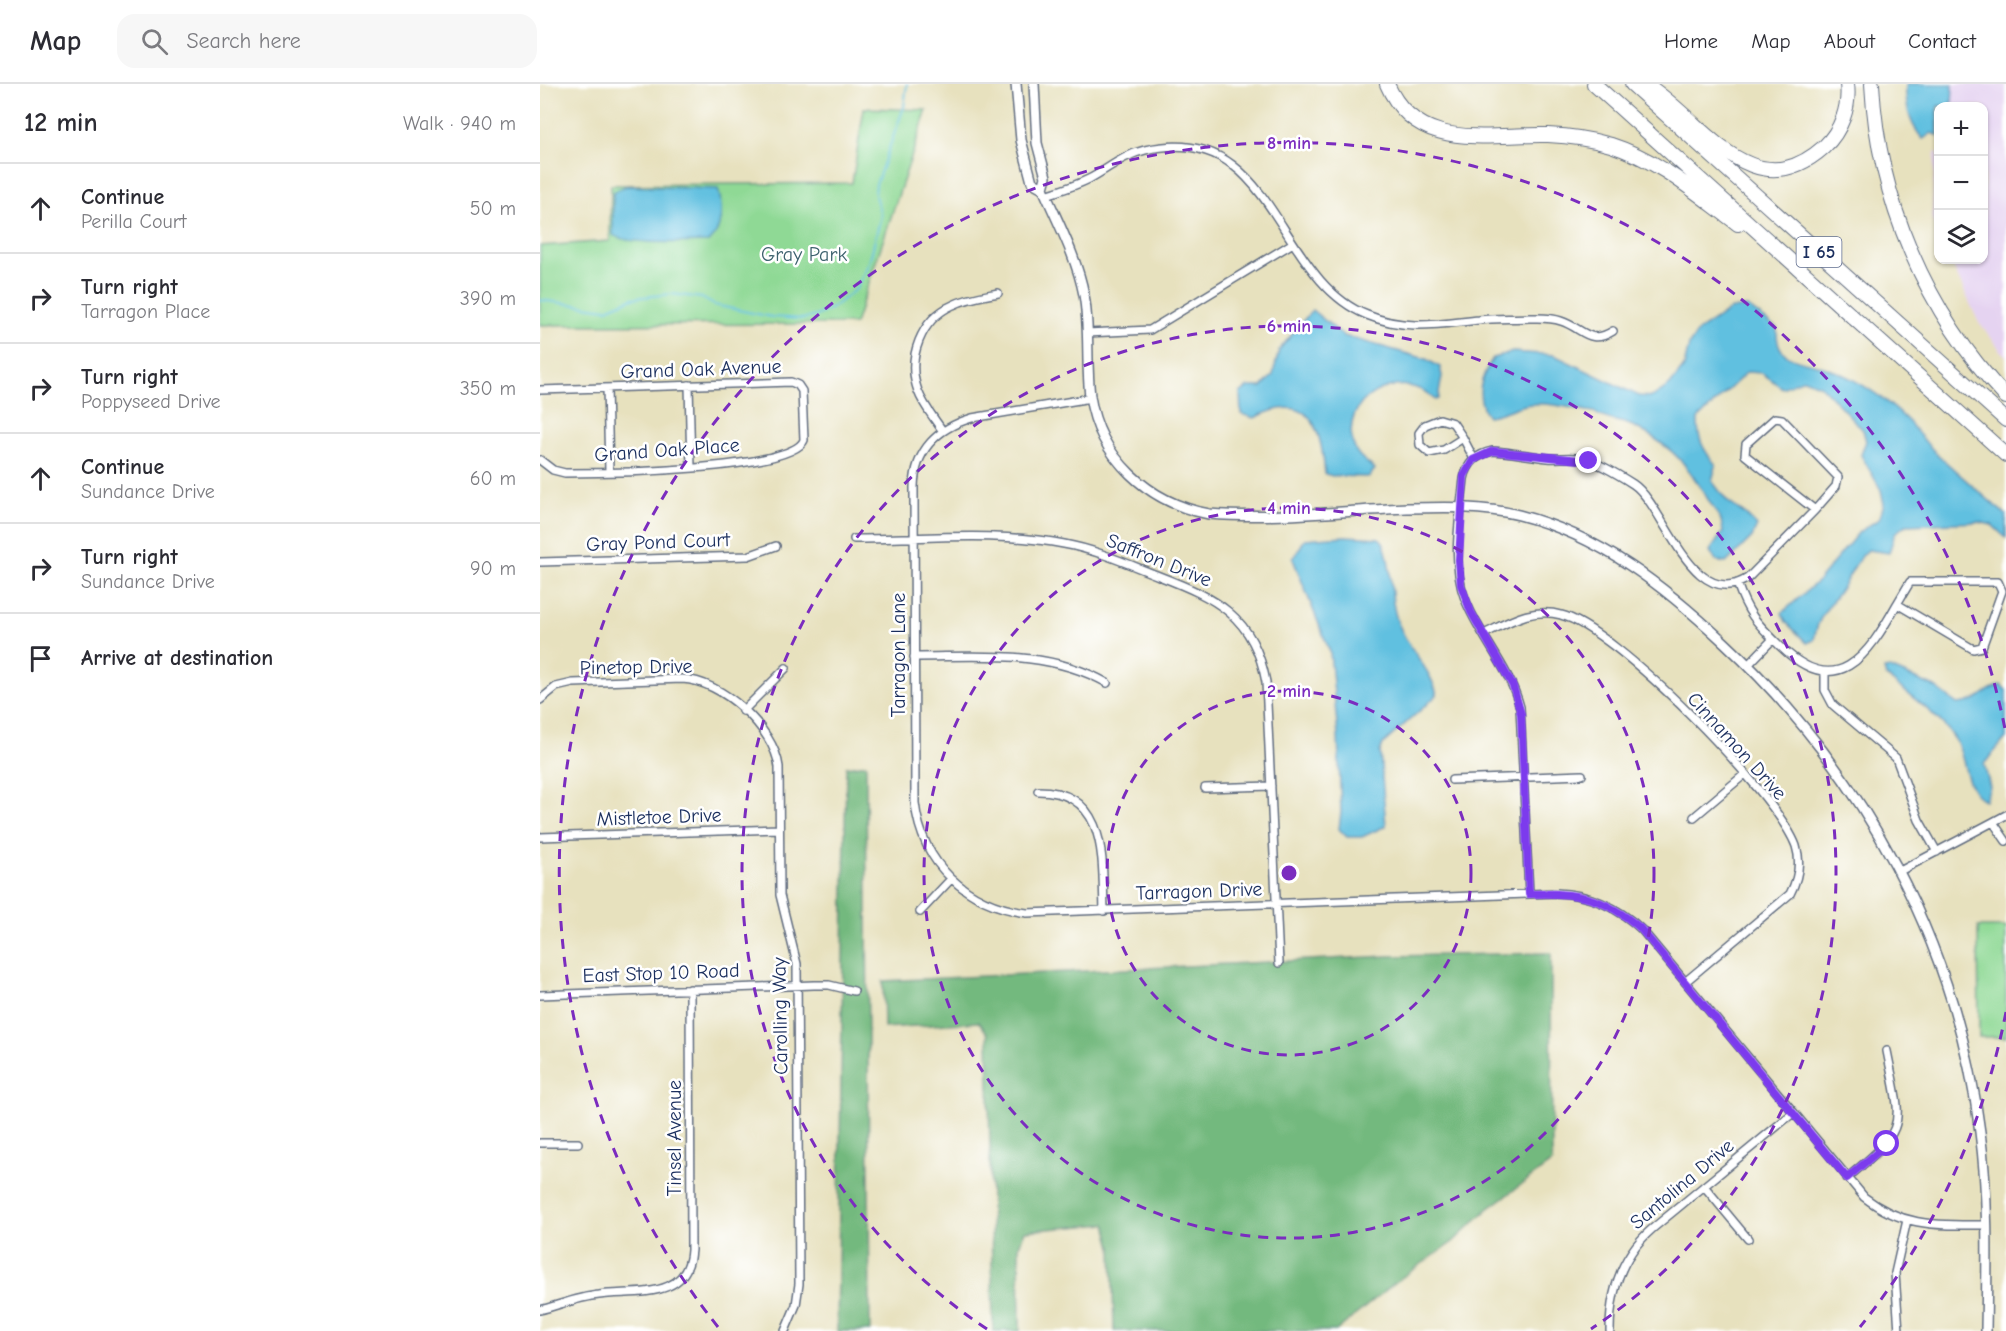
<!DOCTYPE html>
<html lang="en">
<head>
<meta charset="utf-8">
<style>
	body { margin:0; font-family:"Comic Neue",sans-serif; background:#f7f7f7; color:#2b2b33 }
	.controls { position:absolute; right:18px; top:18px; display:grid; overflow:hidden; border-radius:12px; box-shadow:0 2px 4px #0004 }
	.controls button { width:54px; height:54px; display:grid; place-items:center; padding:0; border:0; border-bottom:2px solid #e1e1e2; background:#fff; color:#2b2b33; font:30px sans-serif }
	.stop { position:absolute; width:18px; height:18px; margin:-14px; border:4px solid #7c3aed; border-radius:50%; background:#fff }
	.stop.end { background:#7c3aed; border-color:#fff; box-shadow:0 2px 6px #0008 }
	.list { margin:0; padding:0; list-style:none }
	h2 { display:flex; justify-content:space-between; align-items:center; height:78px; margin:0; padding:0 24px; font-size:26px }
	h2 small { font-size:20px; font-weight:400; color:#7c7c81 }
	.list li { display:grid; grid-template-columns:39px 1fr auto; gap:18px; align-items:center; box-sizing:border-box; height:90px; padding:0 24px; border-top:2px solid #e1e1e2 }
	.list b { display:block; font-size:22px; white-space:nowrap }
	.list p { margin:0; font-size:20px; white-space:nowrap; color:#7c7c81 }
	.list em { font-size:20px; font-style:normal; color:#7c7c81 }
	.icon { flex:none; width:33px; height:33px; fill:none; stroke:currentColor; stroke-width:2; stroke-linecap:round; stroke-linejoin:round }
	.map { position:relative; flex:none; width:1466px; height:1247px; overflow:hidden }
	header { display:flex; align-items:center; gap:36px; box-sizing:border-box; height:84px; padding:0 30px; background:#fff; border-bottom:2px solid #e1e1e2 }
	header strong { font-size:28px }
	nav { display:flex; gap:33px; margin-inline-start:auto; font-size:21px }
	.search { width:420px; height:54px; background:#f7f7f7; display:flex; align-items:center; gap:15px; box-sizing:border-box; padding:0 21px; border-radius:18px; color:#7c7c81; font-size:22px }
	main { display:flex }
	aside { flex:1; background:#fff }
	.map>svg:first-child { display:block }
</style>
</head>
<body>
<header>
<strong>Map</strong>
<div class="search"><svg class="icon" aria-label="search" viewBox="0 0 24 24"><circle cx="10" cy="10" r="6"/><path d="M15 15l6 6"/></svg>Search here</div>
<nav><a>Home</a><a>Map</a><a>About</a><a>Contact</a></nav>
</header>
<main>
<aside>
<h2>12 min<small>Walk · 940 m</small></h2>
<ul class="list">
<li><svg class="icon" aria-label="ahead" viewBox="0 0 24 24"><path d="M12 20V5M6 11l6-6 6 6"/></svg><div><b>Continue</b><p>Perilla Court</p></div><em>50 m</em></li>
<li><svg class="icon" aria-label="right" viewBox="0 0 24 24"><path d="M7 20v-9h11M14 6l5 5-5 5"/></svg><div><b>Turn right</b><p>Tarragon Place</p></div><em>390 m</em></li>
<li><svg class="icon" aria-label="right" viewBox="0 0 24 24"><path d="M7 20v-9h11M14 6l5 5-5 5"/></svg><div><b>Turn right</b><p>Poppyseed Drive</p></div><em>350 m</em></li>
<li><svg class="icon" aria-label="ahead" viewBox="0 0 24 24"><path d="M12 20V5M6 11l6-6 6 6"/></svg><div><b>Continue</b><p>Sundance Drive</p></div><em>60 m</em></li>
<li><svg class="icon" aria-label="right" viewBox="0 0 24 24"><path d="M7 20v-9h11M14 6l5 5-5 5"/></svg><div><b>Turn right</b><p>Sundance Drive</p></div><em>90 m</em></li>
<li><svg class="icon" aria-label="arrive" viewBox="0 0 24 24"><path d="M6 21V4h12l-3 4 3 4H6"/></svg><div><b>Arrive at destination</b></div></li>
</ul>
</aside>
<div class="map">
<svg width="1466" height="1247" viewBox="0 0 1466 1247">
	<rect width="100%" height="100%" fill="#fff"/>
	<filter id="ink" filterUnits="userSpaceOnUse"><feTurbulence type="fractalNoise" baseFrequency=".0167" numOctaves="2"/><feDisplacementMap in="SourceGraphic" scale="12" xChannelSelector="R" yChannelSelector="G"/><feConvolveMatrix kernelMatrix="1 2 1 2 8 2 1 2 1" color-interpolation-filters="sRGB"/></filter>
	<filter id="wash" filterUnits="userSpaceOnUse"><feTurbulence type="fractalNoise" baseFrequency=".008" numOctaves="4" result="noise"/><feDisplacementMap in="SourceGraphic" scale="24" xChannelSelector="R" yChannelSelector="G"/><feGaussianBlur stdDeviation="1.35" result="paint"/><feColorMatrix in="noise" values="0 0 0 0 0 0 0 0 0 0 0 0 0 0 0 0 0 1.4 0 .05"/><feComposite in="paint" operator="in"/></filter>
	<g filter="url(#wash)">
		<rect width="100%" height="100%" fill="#e7e1be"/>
		<!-- built -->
		<path fill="#e5d3f1" d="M1412,0H1466V273L1438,237L1410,176H1444V22H1412Z
			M1395,68H1398V150L1392,135Z"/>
		<!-- green -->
		<path fill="#8fd995" stroke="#55847a" stroke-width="1.5" d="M324,24L387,26L315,240L0,241V162L70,157L71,101L312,99Z
			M1438,843H1466V953H1439Z"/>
		<!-- forest -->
		<path fill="#73b97e" stroke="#47746e" stroke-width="1.5" d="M326,680L330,1247H297L306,683Z
			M1011,869L1012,1078L948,1125L913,1158L857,1197L796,1247H574L572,1163L566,1140L485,1147L479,1162L480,1247H453L448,950L439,938L344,944L343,897L849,872Z"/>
		<!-- water -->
		<path fill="#61c0e0" stroke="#3e789f" stroke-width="1.5" d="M1366,0H1413L1412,22H1398V52L1392,49L1383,55C1369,40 1365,20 1366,0Z
			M86,102L178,105C183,120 183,149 168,158C147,158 87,161 73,151V108Z
			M1208,223L1237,244C1235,271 1250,275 1273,280C1307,288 1342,311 1367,336C1376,346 1384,357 1394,367C1417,389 1442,410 1466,431V454L1452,441L1439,438L1366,441L1355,449L1349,469L1328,466C1314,478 1311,491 1301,505C1288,525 1278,531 1274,556L1267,559L1246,538L1242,529L1278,497L1319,448L1339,435L1344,420L1341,406L1321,371L1326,357L1323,346L1281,302L1264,295L1242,304L1222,289L1207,288L1158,335C1157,354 1163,366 1176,381L1172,397L1187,417L1206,431L1217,442L1212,453L1186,479L1176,477L1170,467L1183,448L1181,436C1152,392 1147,371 1097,344C1083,336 1066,338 1054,328C1035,325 1011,318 992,320C976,321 963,331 947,332C935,311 940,294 953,274L973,268L1014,271L1099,312L1112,313L1130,301L1144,283L1149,261L1158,247L1191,225Z
			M772,226L804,252L886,275L900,283L902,292L898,315L895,316C860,280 795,316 815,365C818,373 829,380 835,385L829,393L793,392L785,390C781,341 770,306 714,334L701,330L700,309L708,303H722L733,291L739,266Z
			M805,452L839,454L843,458C854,484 848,515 859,541C869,566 891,585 897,611L843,660L840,668L846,742L822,753H807L799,745L801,728L798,651L790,568L753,475L765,455Z
			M1350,584L1395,603L1417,620C1443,618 1441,606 1461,601L1466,606V654L1444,680L1450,703L1445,716C1425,709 1426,676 1417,659C1405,635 1367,610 1346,592L1344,585Z"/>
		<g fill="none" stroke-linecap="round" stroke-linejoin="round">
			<!-- stream -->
			<path stroke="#61c0e0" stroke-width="2" d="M0,216L67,225L93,214L132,210L162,214L174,221L232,233L263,235L276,232L292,224L316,205L329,179L341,132L335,111L336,100L364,23L367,0"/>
		</g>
	</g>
	<g filter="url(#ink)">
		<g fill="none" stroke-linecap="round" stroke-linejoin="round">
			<defs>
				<path id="minor" d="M506,111C521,106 535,102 549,95C568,85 583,71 605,66C736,36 734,194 827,231C866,247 899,240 939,236C955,234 972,235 989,234C1000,234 1010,233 1021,237C1043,244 1049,262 1073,247
					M547,249L610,246L753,159
					M149,301L151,384
					M67,304L69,387
					M0,306L251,298L258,301L262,307L264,356C253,387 60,389 25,389L13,386L0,376
					M551,314L432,334C398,344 375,366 374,403L375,719C382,781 427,821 487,829L1016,809C1050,810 1078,823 1102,846L1324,1113C1364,1144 1398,1141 1447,1141
					M1235,334L1242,335L1298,393L1296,402L1275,426L1205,371L1206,360Z
					M900,335L913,339L923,354L904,366L889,369L880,361L879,349L885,341Z
					M402,346C394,334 383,321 378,307C366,274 381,235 413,221C427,214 443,212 458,209
					M923,354L934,375
					M314,455C383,455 456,447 524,460C557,466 588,480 619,492C676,514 714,532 726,598L739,879
					M0,478L208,472L236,462
					M1370,498H1458L1462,507L1442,563L1433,565L1357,520Z
					M1197,499C1208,531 1217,539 1240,562C1297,618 1328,572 1357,520
					M944,550C969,538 992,523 1021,531C1074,543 1237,710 1256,762C1261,778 1258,795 1250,810L1145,898
					M374,573C440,573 508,565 567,599
					M1208,581L1233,555
					M1285,588V606L1293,621L1356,674L1379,736L1397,768
					M0,616L16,603L33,599L142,595C181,596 234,644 239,683L240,811L257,880L259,1200L256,1221L245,1247
					M203,627L246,584
					M912,696L1042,691
					M665,704L731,702
					M498,707C569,707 562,777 564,827
					M1466,731L1453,738L1466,757
					M1154,733L1205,690
					M0,753L239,745
					M1360,787L1453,738
					M989,810L980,623C969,583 940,553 925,515C911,479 920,432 924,395C927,379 937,370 953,367C971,368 989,372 1008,374C1019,375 1032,372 1044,375C1060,379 1079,391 1093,400C1125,421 1152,530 1208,494L1275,426
					M380,828L411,795
					M0,911L274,901H289L314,907
					M0,1059H38
					M1307,1094C1369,1043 1362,1043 1347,967
					M1164,1102L1208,1155
					M0,1226C19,1221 39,1213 59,1211C95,1206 148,1217 151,1166L150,905
					M1070,1247C1070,1207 1081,1172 1112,1145L1253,1029
					M1359,1247L1355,1189L1367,1136"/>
				<path id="tertiary" d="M476,0L481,56L492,98L503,104
					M494,0L497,59L506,93L503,104C518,139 537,174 544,211C550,244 546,279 550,312C559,374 609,419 669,430C734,435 802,427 867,424C905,423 943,422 979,431C1061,452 1124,502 1185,559C1324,689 1416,859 1440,1048C1449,1114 1447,1181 1446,1247"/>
				<path id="motorway" d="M847,0C877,70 950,49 1008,51C1029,52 1051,55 1071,61C1121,77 1157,110 1198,140
					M1054,0L1466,371
					M1092,0L1466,336
					M1105,0C1160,33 1211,128 1284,63C1301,47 1310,23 1307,0
					M1332,0C1338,115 1386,229 1466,313"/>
			</defs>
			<!-- minor casing -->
			<use href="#minor" stroke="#626d80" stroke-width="10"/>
			<!-- tertiary casing -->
			<use href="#tertiary" stroke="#626d80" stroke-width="12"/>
			<!-- motorway casing -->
			<use href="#motorway" stroke="#626d80" stroke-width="16"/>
			<!-- minor -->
			<use href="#minor" stroke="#fff" stroke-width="7"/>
			<!-- tertiary -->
			<use href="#tertiary" stroke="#fff" stroke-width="9"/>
			<!-- motorway -->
			<use href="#motorway" stroke="#fff" stroke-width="14"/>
		</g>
	</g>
	<g fill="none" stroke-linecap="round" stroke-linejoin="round" filter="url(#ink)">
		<!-- route -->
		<path stroke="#7c3aed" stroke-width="8" d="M1049,377L953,367L933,376L924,392L919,476L921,501L931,528L973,602L981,630L989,810C1036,808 1063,812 1100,844L1307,1094L1347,1060"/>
	</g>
	<!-- distance rings -->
	<g fill="none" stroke="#7b2cbf" stroke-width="3" stroke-dasharray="10 8">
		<circle cx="749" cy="789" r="182"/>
		<circle cx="749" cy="789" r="365"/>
		<path d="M447 1245A547 547 0 1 1 1051 1245"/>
		<path d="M1466 928A730 730 0 0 1 1320 1243M178 1243A730 730 0 1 1 1466 650"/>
	</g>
	<g text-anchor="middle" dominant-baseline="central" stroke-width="5" stroke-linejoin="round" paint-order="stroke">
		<!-- shield labels -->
		<rect fill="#fff" stroke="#5f6d8e" stroke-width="1.5" x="1256.5" y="153" width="45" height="30" rx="4.5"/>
		<g font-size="18" font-weight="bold" fill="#1b2f5e">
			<text x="1279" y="168">I 65</text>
		</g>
		<!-- park labels -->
		<g font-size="20" fill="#3e626e" stroke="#fff">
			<text x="264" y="170">Gray Park</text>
		</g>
		<!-- street labels -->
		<g font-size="20" fill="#1b2f5e" stroke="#fff">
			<text transform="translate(161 285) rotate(-2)">Grand Oak Avenue</text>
			<text transform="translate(127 366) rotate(-4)">Grand Oak Place</text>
			<text transform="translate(118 458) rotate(-2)">Gray Pond Court</text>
			<text transform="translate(619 476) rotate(22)">Saffron Drive</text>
			<text transform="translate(358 571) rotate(-90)">Tarragon Lane</text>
			<text transform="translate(96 583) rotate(-1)">Pinetop Drive</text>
			<text transform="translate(1197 662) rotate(48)">Cinnamon Drive</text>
			<text transform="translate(119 733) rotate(-2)">Mistletoe Drive</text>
			<text transform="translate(659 807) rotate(-2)">Tarragon Drive</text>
			<text transform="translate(121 889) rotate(-2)">East Stop 10 Road</text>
			<text transform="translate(240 932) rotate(-91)">Carolling Way</text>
			<text transform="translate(134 1054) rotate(-90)">Tinsel Avenue</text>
			<text transform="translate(1142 1100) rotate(-40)">Santolina Drive</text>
		</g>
	</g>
	<circle cx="749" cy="789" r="9" fill="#7b2cbf" stroke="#fff" stroke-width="3"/>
	<g font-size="18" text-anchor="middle" font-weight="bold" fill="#7b2cbf" stroke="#fff" stroke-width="5" stroke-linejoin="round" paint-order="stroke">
		<text x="749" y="65">8 min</text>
		<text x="749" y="248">6 min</text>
		<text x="749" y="430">4 min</text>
		<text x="749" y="613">2 min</text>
	</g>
</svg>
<div class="controls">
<button>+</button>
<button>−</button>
<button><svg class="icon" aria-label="layers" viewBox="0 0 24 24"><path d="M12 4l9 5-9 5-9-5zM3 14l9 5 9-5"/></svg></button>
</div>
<div class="stop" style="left:1347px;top:1060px"></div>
<div class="stop end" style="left:1049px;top:377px"></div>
</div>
</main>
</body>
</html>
